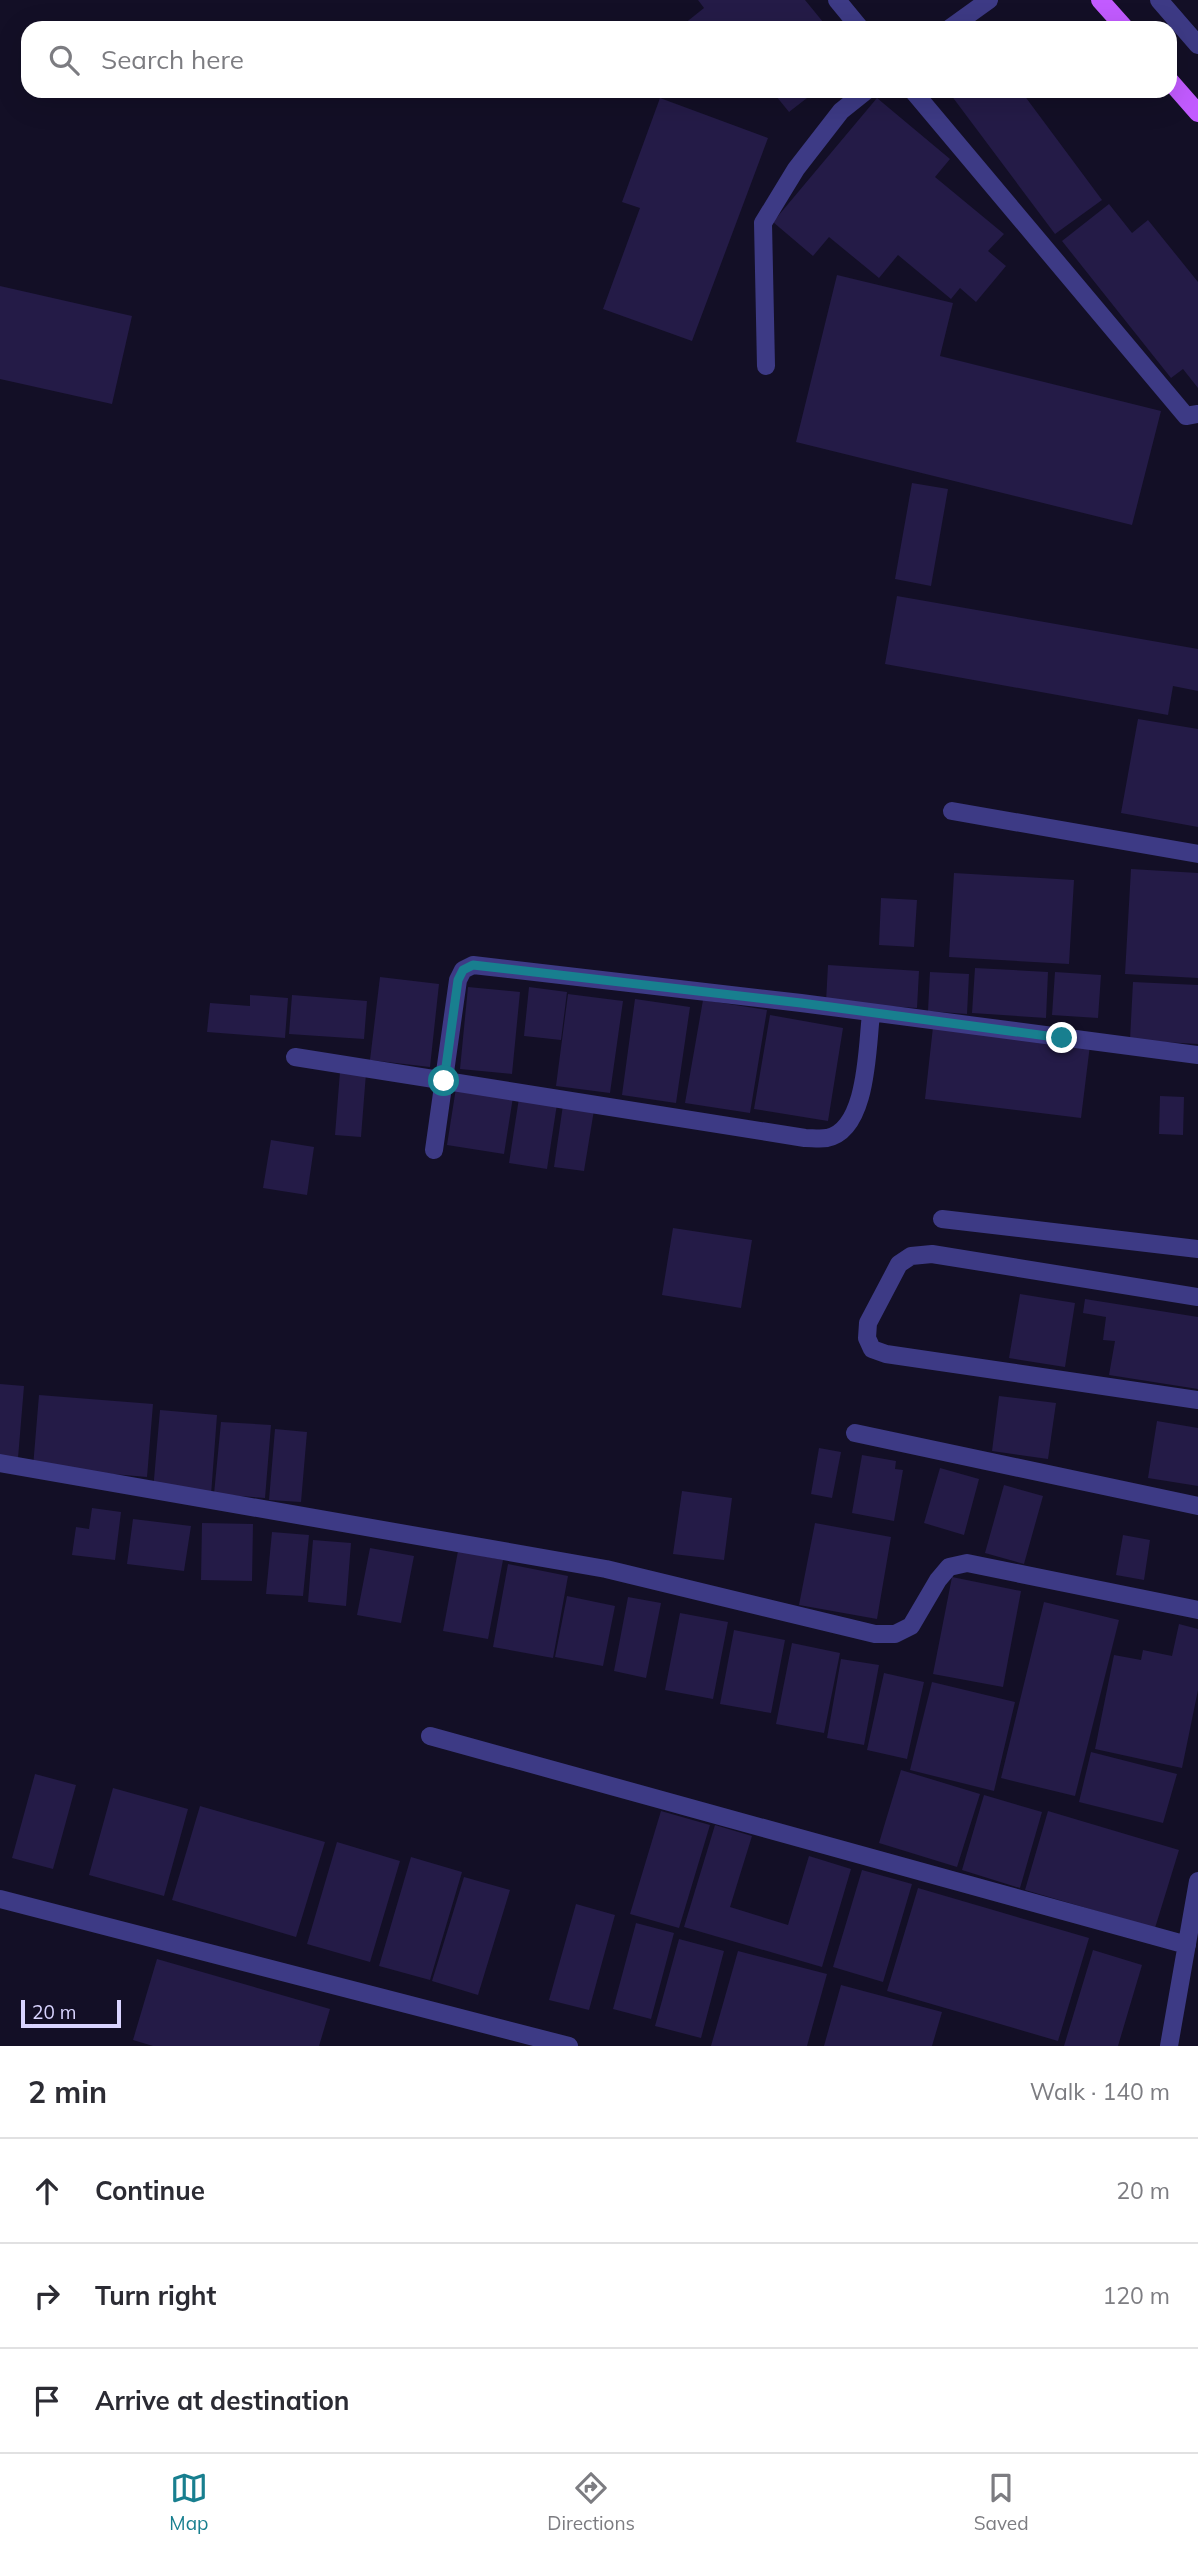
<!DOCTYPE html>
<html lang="en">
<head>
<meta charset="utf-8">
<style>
	body { margin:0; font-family:Mulish,sans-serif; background:#f2f2f3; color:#2b2b33 }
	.scale { position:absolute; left:21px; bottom:18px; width:100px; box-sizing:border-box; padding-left:7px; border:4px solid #d9d4ff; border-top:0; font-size:19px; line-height:24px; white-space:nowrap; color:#d9d4ff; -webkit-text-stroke:5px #130f26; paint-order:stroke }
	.stop { position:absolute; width:21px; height:21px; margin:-16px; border:5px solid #187f8f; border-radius:50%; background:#fff }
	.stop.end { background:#187f8f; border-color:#fff; box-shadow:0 2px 7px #0008 }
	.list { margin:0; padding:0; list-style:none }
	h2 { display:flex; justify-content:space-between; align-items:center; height:91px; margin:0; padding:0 28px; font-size:30px }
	h2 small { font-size:23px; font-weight:400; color:#7c7c81 }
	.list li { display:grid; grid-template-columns:46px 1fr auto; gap:21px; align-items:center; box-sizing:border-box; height:105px; padding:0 28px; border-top:2px solid #e1e1e2 }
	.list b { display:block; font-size:26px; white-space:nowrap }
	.list em { font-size:23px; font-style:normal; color:#7c7c81 }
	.icon { flex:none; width:38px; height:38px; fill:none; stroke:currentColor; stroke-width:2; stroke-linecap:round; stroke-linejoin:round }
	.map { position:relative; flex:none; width:1198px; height:2046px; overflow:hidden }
	.search { position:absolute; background:#fff; box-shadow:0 7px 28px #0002; left:21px; right:21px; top:21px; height:77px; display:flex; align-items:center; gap:18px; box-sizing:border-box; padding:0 24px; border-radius:21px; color:#7c7c81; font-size:26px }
	.sheet { height:406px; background:#fff }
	nav { display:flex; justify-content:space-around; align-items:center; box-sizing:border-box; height:98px; border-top:2px solid #e1e1e2; background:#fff; font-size:19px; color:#7c7c81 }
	nav a { display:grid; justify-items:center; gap:4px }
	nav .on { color:#187f8f }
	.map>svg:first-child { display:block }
</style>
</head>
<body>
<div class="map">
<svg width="1198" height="2046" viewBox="0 0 1198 2046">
	<rect width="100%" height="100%" fill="#130f26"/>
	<!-- building -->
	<path fill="#241b47" d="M698,0H805L828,28H679L704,8Z
		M772,91H816L789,112Z
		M948,91H1021L1102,200L1055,234Z
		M660,98L768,138L692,341L603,309L640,208L622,202Z
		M877,98L950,159L935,177L1004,234L988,251L1006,266L976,302L960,288L951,299L898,255L879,278L829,237L813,256L773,222Z
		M1109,204L1132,233L1148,220L1198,282V388L1183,369L1171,378L1062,241Z
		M837,275L953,303L940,356L1161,411L1132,525L796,442Z
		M0,286L132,316L112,404L0,379Z
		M912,483L948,489L931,586L895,579Z
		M897,596L1198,649V691L1173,686L1168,715L885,664Z
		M1138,719L1198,729V827L1121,813Z
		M1131,869L1198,873V978L1125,974Z
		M954,873L1074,880L1069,964L949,957Z
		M881,898L917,900L914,947L879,945Z
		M828,965L919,971L917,1008L826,1002Z
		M975,968L1048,972L1046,1018L972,1013Z
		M930,972L969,974L967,1014L928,1011Z
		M1055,972L1101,975L1098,1018L1052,1015Z
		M380,977L439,984L430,1067L370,1060Z
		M1133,982L1198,985V1044L1130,1040Z
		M468,987L520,992L512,1074L460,1069Z
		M529,987L567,992L561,1040L524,1036Z
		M568,994L623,1001L610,1093L556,1086Z
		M250,995L288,998L285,1038L207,1032L210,1003L250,1006Z
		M292,995L367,1001L364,1039L289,1034Z
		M635,999L690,1007L676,1103L622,1095Z
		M703,1000L767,1010L750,1113L685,1103Z
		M770,1015L843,1028L828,1121L754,1109Z
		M933,1027L1090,1045L1081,1118L925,1099Z
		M340,1072L366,1073L361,1137L335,1135Z
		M456,1088L513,1097L504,1154L447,1145Z
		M1160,1096L1184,1097L1183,1135L1159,1134Z
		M519,1098L557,1104L547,1169L509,1163Z
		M563,1105L594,1110L584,1171L554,1167Z
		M271,1140L314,1147L307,1195L263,1188Z
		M673,1228L752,1240L741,1308L662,1295Z
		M1020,1294L1075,1303L1065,1367L1009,1358Z
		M1085,1299L1198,1317V1389L1109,1375L1115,1341L1103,1340L1106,1317L1083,1313Z
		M0,1384L24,1386L18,1458L0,1457Z
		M39,1395L153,1404L147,1477L33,1467Z
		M999,1396L1056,1403L1048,1459L992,1451Z
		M160,1410L217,1415L211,1495L153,1491Z
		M1157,1421L1198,1428V1486L1148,1478Z
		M221,1422L271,1425L265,1498L214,1494Z
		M275,1429L307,1432L301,1502L269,1500Z
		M819,1448L841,1452L832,1498L811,1494Z
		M862,1455L896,1461L895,1469L903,1470L894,1521L852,1513Z
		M940,1468L979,1479L964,1535L924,1523Z
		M1004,1485L1043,1496L1024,1564L985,1553Z
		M682,1491L732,1498L724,1560L673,1554Z
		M92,1508L121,1512L115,1560L72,1555L76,1527L89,1529Z
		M133,1519L191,1526L184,1571L127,1564Z
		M202,1523L253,1524L252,1581L201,1580Z
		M815,1523L891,1537L877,1619L799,1605Z
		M272,1532L309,1535L303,1596L266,1594Z
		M1123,1535L1150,1540L1144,1580L1116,1575Z
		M313,1540L351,1543L346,1606L308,1602Z
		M370,1548L414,1556L401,1623L357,1615Z
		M458,1551L503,1560L488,1639L443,1631Z
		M508,1564L568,1576L553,1658L493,1647Z
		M952,1577L1021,1591L1003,1687L933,1674Z
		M567,1596L615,1606L603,1666L555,1657Z
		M628,1597L661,1603L646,1678L614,1671Z
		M1044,1602L1119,1620L1075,1796L1001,1778Z
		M680,1613L728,1622L713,1699L665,1690Z
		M1179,1624L1198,1629V1690L1182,1768L1095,1749L1114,1655L1141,1660L1143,1650L1172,1656Z
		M734,1630L785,1640L771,1713L720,1704Z
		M792,1643L840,1653L824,1733L776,1724Z
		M841,1659L879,1665L864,1745L827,1738Z
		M884,1673L924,1682L907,1759L867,1750Z
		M932,1682L1015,1702L994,1791L910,1770Z
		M1091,1752L1177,1774L1163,1823L1079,1802Z
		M901,1770L980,1794L957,1867L879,1843Z
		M35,1774L76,1785L53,1869L12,1858Z
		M113,1788L188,1809L164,1896L89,1875Z
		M984,1795L1042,1812L1020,1888L962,1870Z
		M200,1806L325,1842L296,1937L172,1900Z
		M661,1811L710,1825L679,1928L630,1914Z
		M1048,1811L1179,1850L1155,1928L1025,1890Z
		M715,1825L752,1836L730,1907L788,1925L809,1856L851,1869L822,1967L684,1927Z
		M337,1842L400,1861L370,1962L307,1944Z
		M411,1857L462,1872L430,1980L379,1966Z
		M862,1870L912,1884L883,1982L833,1967Z
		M464,1877L510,1890L478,1995L432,1981Z
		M918,1888L1089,1938L1058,2041L887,1991Z
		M576,1904L615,1915L589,2010L549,2000Z
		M636,1923L674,1933L651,2019L613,2009Z
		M679,1939L724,1951L701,2038L655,2026Z
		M1093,1950L1142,1965L1118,2046H1064Z
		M738,1951L827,1974L807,2046H711Z
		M157,1959L330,2009L319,2046H153L133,2040Z
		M841,1985L942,2012L932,2046H824Z"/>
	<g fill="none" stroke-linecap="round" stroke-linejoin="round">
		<!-- minor -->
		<path stroke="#3d3a85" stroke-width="18" d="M837,0L860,28
			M1159,0L1198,45
			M950,28L989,0
			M913,91L1186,416L1198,414
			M766,366L763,223L796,169L841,111L866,91
			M952,811L1198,854
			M295,1057L805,1138C812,1138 820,1139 827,1138C868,1130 867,1046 871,1014
			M434,1150L458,980L463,970L473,965L801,1003L1198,1055
			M942,1219L1198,1249
			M1198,1297L932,1254L911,1256L899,1264L868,1323L867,1338L872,1349L886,1354L1198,1400
			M855,1433L1198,1506
			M0,1463L606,1569L875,1634H895L911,1626L938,1580L949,1567L967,1563L1198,1610
			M430,1736L1187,1945
			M0,1899L569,2046
			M1169,2046L1198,1881"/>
		<!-- major -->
		<path stroke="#c25bff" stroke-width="18" d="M1100,0L1125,28
			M1170,81L1198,113"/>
	</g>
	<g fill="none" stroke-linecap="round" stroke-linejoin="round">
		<!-- route -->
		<path stroke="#187f8f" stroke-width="9" d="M444,1081L458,980L463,970L473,965L801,1003L1062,1038"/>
	</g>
</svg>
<div class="scale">20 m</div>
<div class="stop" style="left:444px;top:1081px"></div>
<div class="stop end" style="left:1062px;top:1038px"></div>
<div class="search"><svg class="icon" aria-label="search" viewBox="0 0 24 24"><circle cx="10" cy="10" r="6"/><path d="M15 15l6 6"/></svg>Search here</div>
</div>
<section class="sheet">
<h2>2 min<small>Walk · 140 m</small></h2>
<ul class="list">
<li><svg class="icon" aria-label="ahead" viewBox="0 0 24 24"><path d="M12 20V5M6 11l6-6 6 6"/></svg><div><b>Continue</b></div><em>20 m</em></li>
<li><svg class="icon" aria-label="right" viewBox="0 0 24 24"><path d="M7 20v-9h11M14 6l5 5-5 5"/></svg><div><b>Turn right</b></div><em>120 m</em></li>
<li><svg class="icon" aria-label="arrive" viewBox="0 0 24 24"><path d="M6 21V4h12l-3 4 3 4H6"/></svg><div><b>Arrive at destination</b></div></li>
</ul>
</section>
<nav>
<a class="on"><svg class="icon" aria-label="map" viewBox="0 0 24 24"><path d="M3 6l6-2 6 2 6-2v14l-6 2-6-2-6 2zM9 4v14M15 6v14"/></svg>Map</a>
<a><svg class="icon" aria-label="directions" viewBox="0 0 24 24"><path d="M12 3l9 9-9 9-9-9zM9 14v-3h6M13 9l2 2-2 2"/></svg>Directions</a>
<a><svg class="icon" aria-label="saved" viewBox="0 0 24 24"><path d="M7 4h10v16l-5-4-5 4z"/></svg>Saved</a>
</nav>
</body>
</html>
